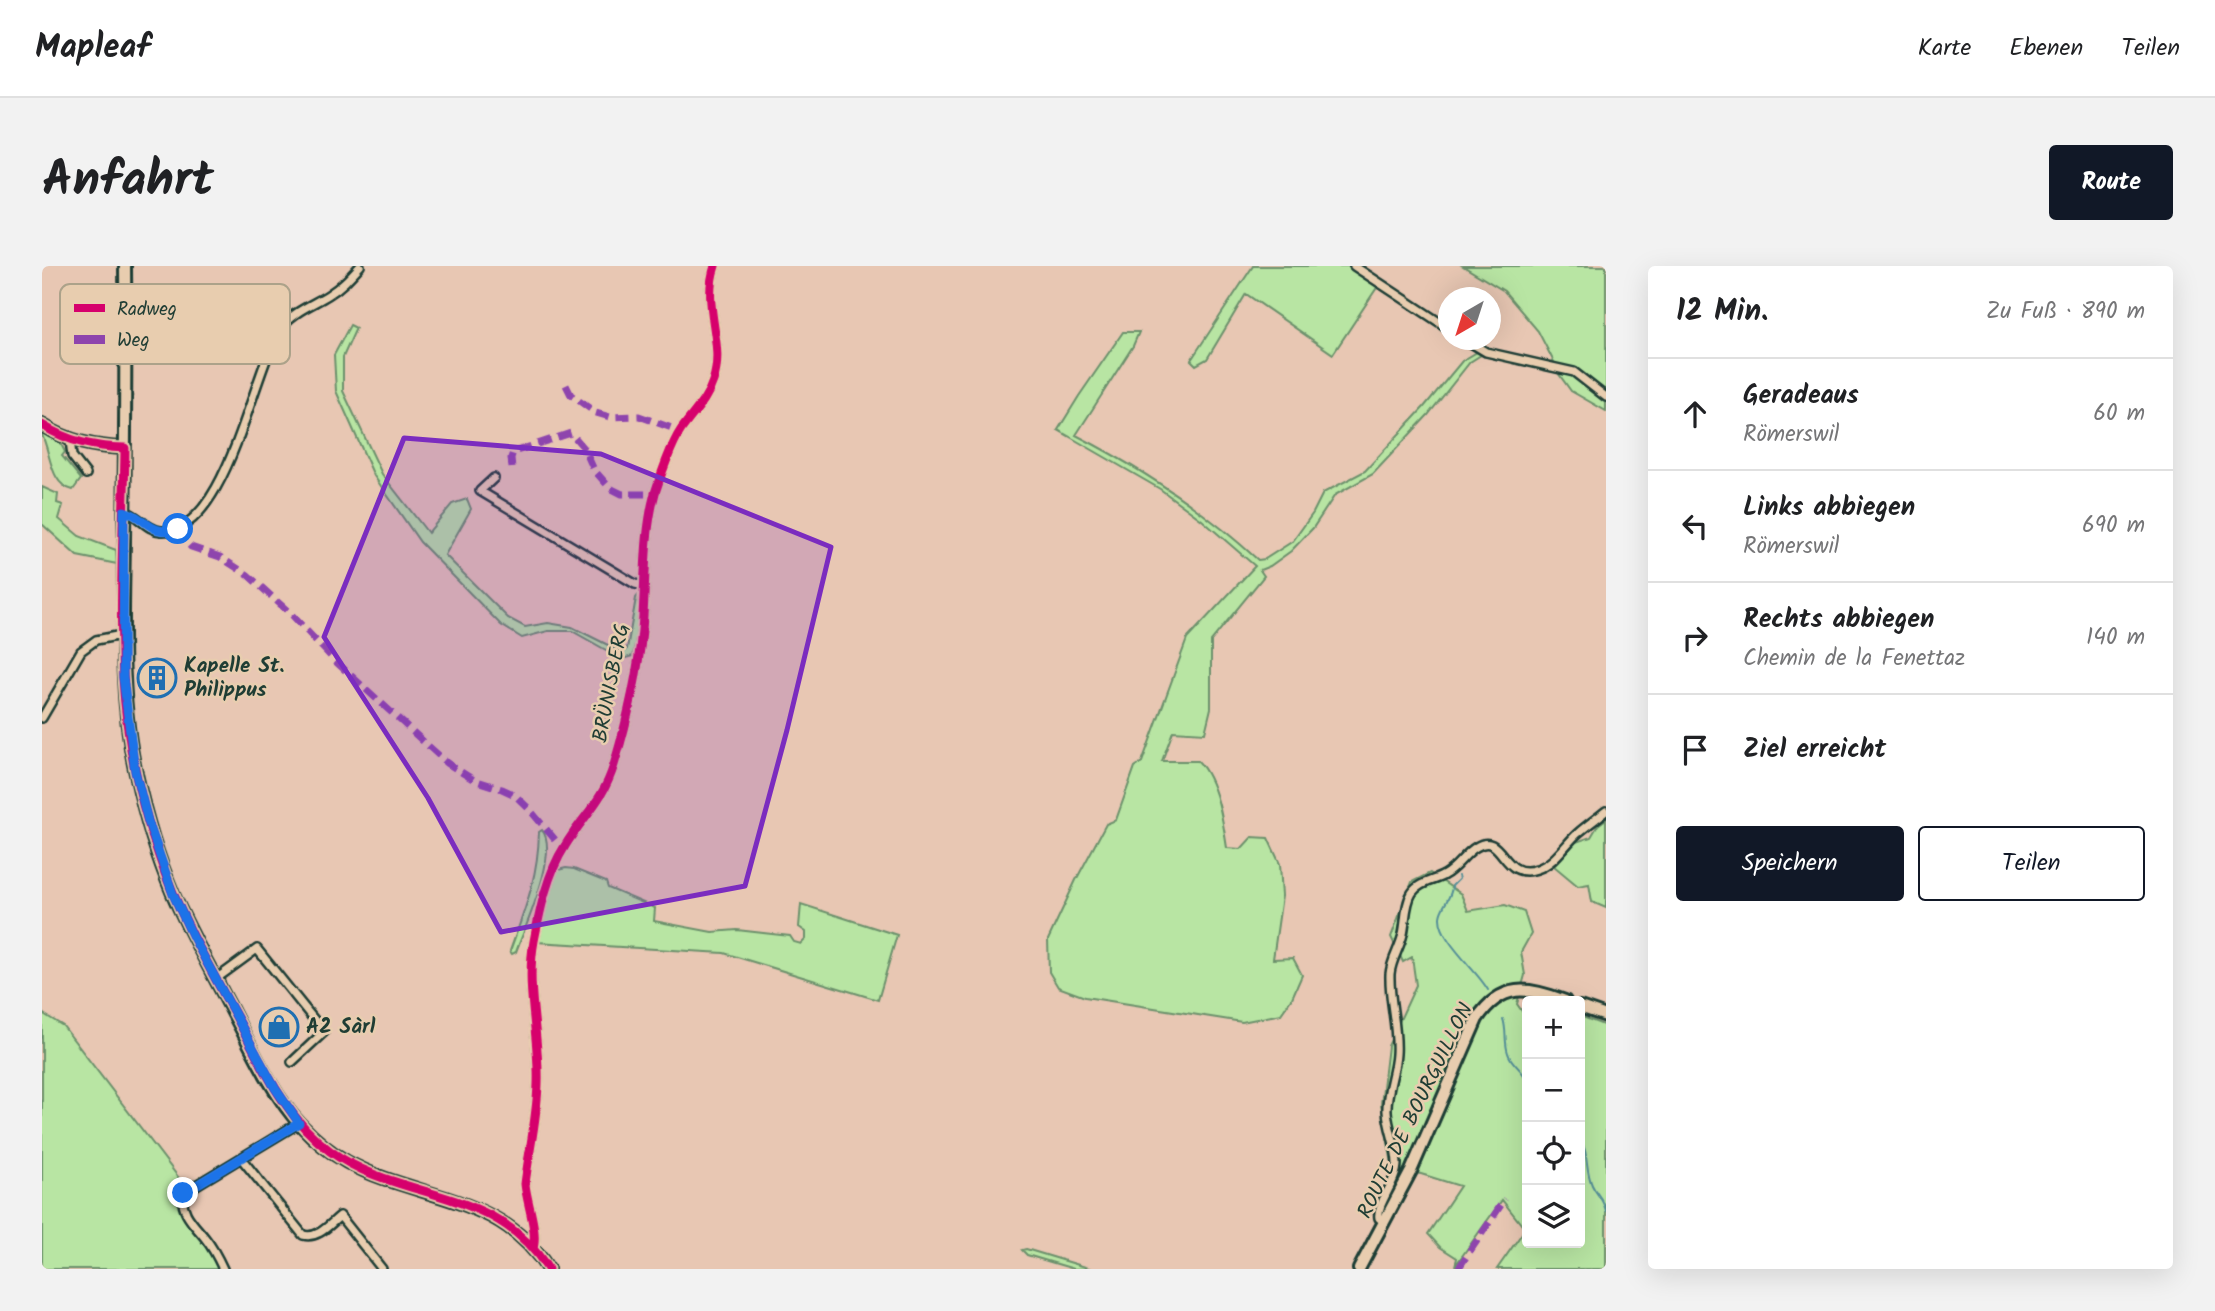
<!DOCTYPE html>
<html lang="de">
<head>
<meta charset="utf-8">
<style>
	body { margin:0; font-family:Kalam,sans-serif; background:#f2f2f2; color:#202124 }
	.controls { position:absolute; right:21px; bottom:21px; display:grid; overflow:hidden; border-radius:7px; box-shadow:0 7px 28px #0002 }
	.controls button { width:63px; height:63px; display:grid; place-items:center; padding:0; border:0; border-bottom:2px solid #e0e0e0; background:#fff; color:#202124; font:35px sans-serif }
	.compass { position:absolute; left:1396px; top:21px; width:63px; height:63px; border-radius:50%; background:#fff; box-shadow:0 7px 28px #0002; rotate:219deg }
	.stop { position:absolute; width:21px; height:21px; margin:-16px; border:5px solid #1a73e8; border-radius:50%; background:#fff }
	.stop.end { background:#1a73e8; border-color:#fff; box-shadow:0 2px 7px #0008 }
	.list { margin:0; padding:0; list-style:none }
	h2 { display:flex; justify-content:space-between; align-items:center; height:91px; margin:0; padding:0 28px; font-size:30px }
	h2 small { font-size:23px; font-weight:400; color:#757577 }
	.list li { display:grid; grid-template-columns:46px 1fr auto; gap:21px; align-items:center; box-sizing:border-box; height:112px; padding:0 28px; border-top:2px solid #e0e0e0 }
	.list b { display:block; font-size:26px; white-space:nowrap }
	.list p { margin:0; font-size:23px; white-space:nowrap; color:#757577 }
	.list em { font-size:23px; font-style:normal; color:#757577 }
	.actions { display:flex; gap:14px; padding:21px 28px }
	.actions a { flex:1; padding:16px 0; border:2px solid #111827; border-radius:7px; text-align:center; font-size:24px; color:#111827 }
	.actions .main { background:#111827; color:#fff }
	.icon { flex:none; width:38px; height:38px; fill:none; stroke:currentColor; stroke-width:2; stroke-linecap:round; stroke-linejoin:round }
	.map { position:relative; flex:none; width:1564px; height:1003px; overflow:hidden; border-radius:7px }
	header { display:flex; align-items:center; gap:42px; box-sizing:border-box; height:98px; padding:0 35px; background:#fff; border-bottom:2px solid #e0e0e0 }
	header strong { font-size:33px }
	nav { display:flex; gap:38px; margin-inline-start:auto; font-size:24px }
	.intro { display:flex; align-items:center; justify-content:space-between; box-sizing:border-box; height:168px; padding:0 42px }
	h1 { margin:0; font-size:49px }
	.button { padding:18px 32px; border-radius:7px; background:#111827; color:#fff; font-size:24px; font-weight:700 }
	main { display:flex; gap:42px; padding:0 42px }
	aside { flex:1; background:#fff; border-radius:7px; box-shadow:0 7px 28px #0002 }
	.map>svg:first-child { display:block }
</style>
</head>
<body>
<header>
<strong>Mapleaf</strong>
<nav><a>Karte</a><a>Ebenen</a><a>Teilen</a></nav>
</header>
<div class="intro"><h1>Anfahrt</h1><a class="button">Route</a></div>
<main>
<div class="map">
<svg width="1564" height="1003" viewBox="0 0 1564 1003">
	<rect width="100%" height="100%" fill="#e8c7b3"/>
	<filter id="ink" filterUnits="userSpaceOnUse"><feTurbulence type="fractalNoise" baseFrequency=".0143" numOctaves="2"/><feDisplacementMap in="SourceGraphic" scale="14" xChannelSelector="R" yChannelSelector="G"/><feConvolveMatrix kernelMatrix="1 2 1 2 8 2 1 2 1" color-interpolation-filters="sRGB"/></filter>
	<g filter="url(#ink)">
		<!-- green -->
		<path fill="#b8e5a3" stroke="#6c916c" stroke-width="2" d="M1211,0H1308L1336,20L1291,88L1204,28L1165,93L1154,99L1149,94Z
			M1421,0H1564V145L1529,125L1516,107L1439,89L1428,96L1386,149L1331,208L1293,229L1271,262L1249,285L1228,300L1218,304L1222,310L1169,375V442L1163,467L1131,465L1120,495H1156C1175,515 1181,555 1185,582L1199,583L1210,571L1226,572L1238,598L1240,630L1231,693L1251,692L1260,709L1250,732L1239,748L1200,756L1043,731L1016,721L1007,706L1006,674L1034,614L1064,558L1074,554L1093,501L1100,496L1145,373L1213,300L1160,254L1118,223L1016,164L1037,130L1081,66H1097L1091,80L1034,169C1100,203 1161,243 1216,294L1223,293L1251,275L1271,247L1281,227L1323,205L1382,141L1420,95L1435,86L1441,87L1514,100L1496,65L1462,25Z
			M308,59L314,62L301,91V125L340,208L386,267L410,238L425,233L429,243L403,289L466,352L483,361L506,357L530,361L580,386L585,383L594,332L597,328L596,360L591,390L580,393L530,365H506L480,372L459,359L378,276L332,210L294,125L292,89Z
			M2,166L18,176L23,186L20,190L39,213L31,224C8,219 9,188 0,169Z
			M0,221L16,228L15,237L21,239L17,253L37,270L74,284L75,298L35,290L0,258Z
			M1564,553V642L1550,636L1547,618L1536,620L1512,600L1534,576L1549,571L1556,559Z
			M500,564C518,585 483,661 474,686L470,688L468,685C483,643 496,612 497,566Z
			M524,602L532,603L564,616L566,622L613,642L612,655L670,666L695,664L748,670L752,676L759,678L764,673V666L757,661L759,638L855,669L836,734L682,687L494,676L511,609L516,604Z
			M1388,607L1419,628L1426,645L1463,639L1482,646L1489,668L1479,686L1483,709L1475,738L1482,748H1485V977H1538V750L1564,760V1003H1455L1483,963L1460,934L1413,1000L1415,992L1398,981L1386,968L1418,920L1379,908L1351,903L1339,838L1346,780L1374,719L1370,691L1361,696L1349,671L1370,616Z
			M0,747L21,760L143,920L138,926V936L178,1003H0Z
			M984,983L1050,1003H1032L985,989L980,984Z"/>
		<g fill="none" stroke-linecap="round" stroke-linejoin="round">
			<!-- stream -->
			<path stroke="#569098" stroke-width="2" d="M1416,610L1417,613L1410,620C1410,632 1399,640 1398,651C1397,674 1435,704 1446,724
				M1461,753C1465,764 1462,776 1466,787C1469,798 1481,803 1485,815
				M1538,873C1547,886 1543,904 1550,919C1555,930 1560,930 1564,945"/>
			<defs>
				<path id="street" d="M1312,0L1406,62
					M1424,74L1444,86L1532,106L1564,131
					M28,174L30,190L44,208
					M452,212L438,225L593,318L602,320
					M82,245C96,248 104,264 119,265C185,269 210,105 239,62C250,46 270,39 286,29C299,21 308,11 318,0
					M0,452L39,385L54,374L80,369
					M174,713L215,683L282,766L250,796
					M199,892L261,969C276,973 287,959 298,950L340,1003
					M1342,956L1337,952C1334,938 1355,916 1355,898C1355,880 1346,863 1345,845C1344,826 1353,807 1354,788C1356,761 1347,735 1348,708C1349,694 1358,682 1361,668C1364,655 1363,638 1370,627C1377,616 1392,615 1402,609C1415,602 1422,588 1434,581C1462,564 1459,616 1495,603C1512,598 1522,580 1535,568C1544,560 1554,553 1564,545
					M491,983C496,964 485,938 483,918C487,885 495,852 496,818C498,771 483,722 492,675C498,644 505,608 523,580C541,550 561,535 572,499C585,456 596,409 600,364C604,319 601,271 613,227C618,211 630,177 639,164C651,147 665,134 671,115C684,78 659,41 673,0
					M181,1003C176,992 171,982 163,972C152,958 138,947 141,927L257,857"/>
				<path id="secondary" d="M83,0C84,92 83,184 82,275C81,353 77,432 94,508C103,549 115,590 131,628C147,665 167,700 185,735C205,772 230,829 258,858C272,873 287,886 305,896C374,934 459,927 506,1003
					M0,159C27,176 52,181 83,182
					M1538,741L1564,750
					M1317,1003L1369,905L1435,753C1460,716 1485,721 1523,735"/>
			</defs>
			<!-- street casing -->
			<use href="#street" stroke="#1f3d34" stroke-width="12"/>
			<!-- secondary casing -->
			<use href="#secondary" stroke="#1f3d34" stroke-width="16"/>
			<!-- street -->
			<use href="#street" stroke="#e8cdaf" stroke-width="7"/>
			<!-- secondary -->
			<use href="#secondary" stroke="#e8cdaf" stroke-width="10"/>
			<!-- quiet -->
			<path stroke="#8e44ad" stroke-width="7" stroke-dasharray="14 7" stroke-linecap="butt" d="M524,119L529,129L554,147L568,151L597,150L638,165
				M470,202L469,192L471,186L529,167L542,182L552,204L568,222L580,228H613
				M133,264L149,281L178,291L206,309L249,348L293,395L405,497L432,514L460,523L473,529L488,544L521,583
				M1416,1003L1463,933"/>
			<defs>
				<path id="cycleway" d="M0,159C27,176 52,181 83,182C82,257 77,336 81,410C84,471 97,533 117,590C136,647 166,699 195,752C221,800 243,852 288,885C358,936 454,919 506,1003
					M491,983C496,964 485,938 483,918C487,885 495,852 496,818C498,771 483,722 492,675C498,644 505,608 523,580C541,550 561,535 572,499C585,456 596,409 600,364C604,319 601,271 613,227C618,211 630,177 639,164C651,147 665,134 671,115C684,78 659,41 673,0"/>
			</defs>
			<!-- cycleway casing -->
			<use href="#cycleway" stroke="#e8cdaf" stroke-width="13"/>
			<!-- cycleway -->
			<use href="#cycleway" stroke="#d6006c" stroke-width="9"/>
		</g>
	</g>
	<g fill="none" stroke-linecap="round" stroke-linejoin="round" filter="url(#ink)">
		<!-- route -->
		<path stroke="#1a73e8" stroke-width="9" d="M136,263C107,271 105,251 82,245L81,411L93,505L106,555L131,628L151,671L233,822L257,857L141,927"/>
	</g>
	<!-- marked area -->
	<path fill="#7b2cbf" fill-opacity="0.2" stroke="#7b2cbf" stroke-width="5" stroke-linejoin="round" d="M362,172L559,188L789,281L745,464L703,620L459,666L386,532L282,371Z"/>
	<!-- icons -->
	<defs>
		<symbol id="building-ring" viewBox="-11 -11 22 22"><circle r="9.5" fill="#e8cdaf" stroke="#1f6fb2" stroke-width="1.5"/><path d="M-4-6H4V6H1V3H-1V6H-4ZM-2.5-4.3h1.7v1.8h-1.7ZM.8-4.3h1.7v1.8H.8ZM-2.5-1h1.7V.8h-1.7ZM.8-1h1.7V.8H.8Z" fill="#1f6fb2"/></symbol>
		<symbol id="shop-ring" viewBox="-11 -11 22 22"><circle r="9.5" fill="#e8cdaf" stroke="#1f6fb2" stroke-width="1.5"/><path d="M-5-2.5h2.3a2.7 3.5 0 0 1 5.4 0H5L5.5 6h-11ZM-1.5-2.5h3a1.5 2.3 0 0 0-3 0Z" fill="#1f6fb2"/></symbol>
	</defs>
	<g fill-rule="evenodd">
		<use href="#building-ring" x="93" y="390" width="44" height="44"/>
		<use href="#shop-ring" x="215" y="739" width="44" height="44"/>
	</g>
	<g text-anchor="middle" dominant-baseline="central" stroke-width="5" stroke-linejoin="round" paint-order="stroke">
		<!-- poi labels -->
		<g font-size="21" font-weight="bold" fill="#1f3d34" stroke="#e8cdaf" text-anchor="start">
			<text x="142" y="400">Kapelle St.<tspan x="142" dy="24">Philippus</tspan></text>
			<text x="264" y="761">A2 Sàrl</text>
		</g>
		<!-- street labels -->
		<g font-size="21" fill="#1f3d34" stroke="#e8cdaf">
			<text transform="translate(570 417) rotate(-79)">BRÜNISBERG</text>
			<text transform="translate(1374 845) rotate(-64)">ROUTE DE BOURGUILLON</text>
		</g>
	</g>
	<!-- legend -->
	<rect x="18" y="18" width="230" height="80" rx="10" fill="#e8cdaf" stroke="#aca28a" stroke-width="2"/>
	<rect x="32" y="38" width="31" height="8" fill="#d6006c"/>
	<rect x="32" y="69" width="31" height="9" fill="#8e44ad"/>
	<g font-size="19" fill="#1f3d34">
		<text x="75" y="49">Radweg</text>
		<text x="75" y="80">Weg</text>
	</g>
</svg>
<div class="controls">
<button>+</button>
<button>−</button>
<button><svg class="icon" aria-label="locate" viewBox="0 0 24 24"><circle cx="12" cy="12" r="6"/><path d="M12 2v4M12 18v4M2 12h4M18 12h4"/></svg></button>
<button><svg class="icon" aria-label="layers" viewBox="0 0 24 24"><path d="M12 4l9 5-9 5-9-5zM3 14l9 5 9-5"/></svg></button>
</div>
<svg class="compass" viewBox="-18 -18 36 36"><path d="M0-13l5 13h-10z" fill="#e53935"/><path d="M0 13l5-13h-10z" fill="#757577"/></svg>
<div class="stop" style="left:136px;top:263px"></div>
<div class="stop end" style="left:141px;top:927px"></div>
</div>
<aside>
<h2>12 Min.<small>Zu Fuß · 890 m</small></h2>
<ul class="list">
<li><svg class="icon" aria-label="ahead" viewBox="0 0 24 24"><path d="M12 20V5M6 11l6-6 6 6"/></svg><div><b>Geradeaus</b><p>Römerswil</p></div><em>60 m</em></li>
<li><svg class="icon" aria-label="left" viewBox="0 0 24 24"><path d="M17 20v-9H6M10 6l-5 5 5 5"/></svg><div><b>Links abbiegen</b><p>Römerswil</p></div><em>690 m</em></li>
<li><svg class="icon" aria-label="right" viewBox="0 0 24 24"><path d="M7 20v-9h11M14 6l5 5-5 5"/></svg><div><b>Rechts abbiegen</b><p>Chemin de la Fenettaz</p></div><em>140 m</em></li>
<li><svg class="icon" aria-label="arrive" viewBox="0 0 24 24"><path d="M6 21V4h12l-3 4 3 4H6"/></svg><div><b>Ziel erreicht</b></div></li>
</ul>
<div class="actions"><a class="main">Speichern</a><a>Teilen</a></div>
</aside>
</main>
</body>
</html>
